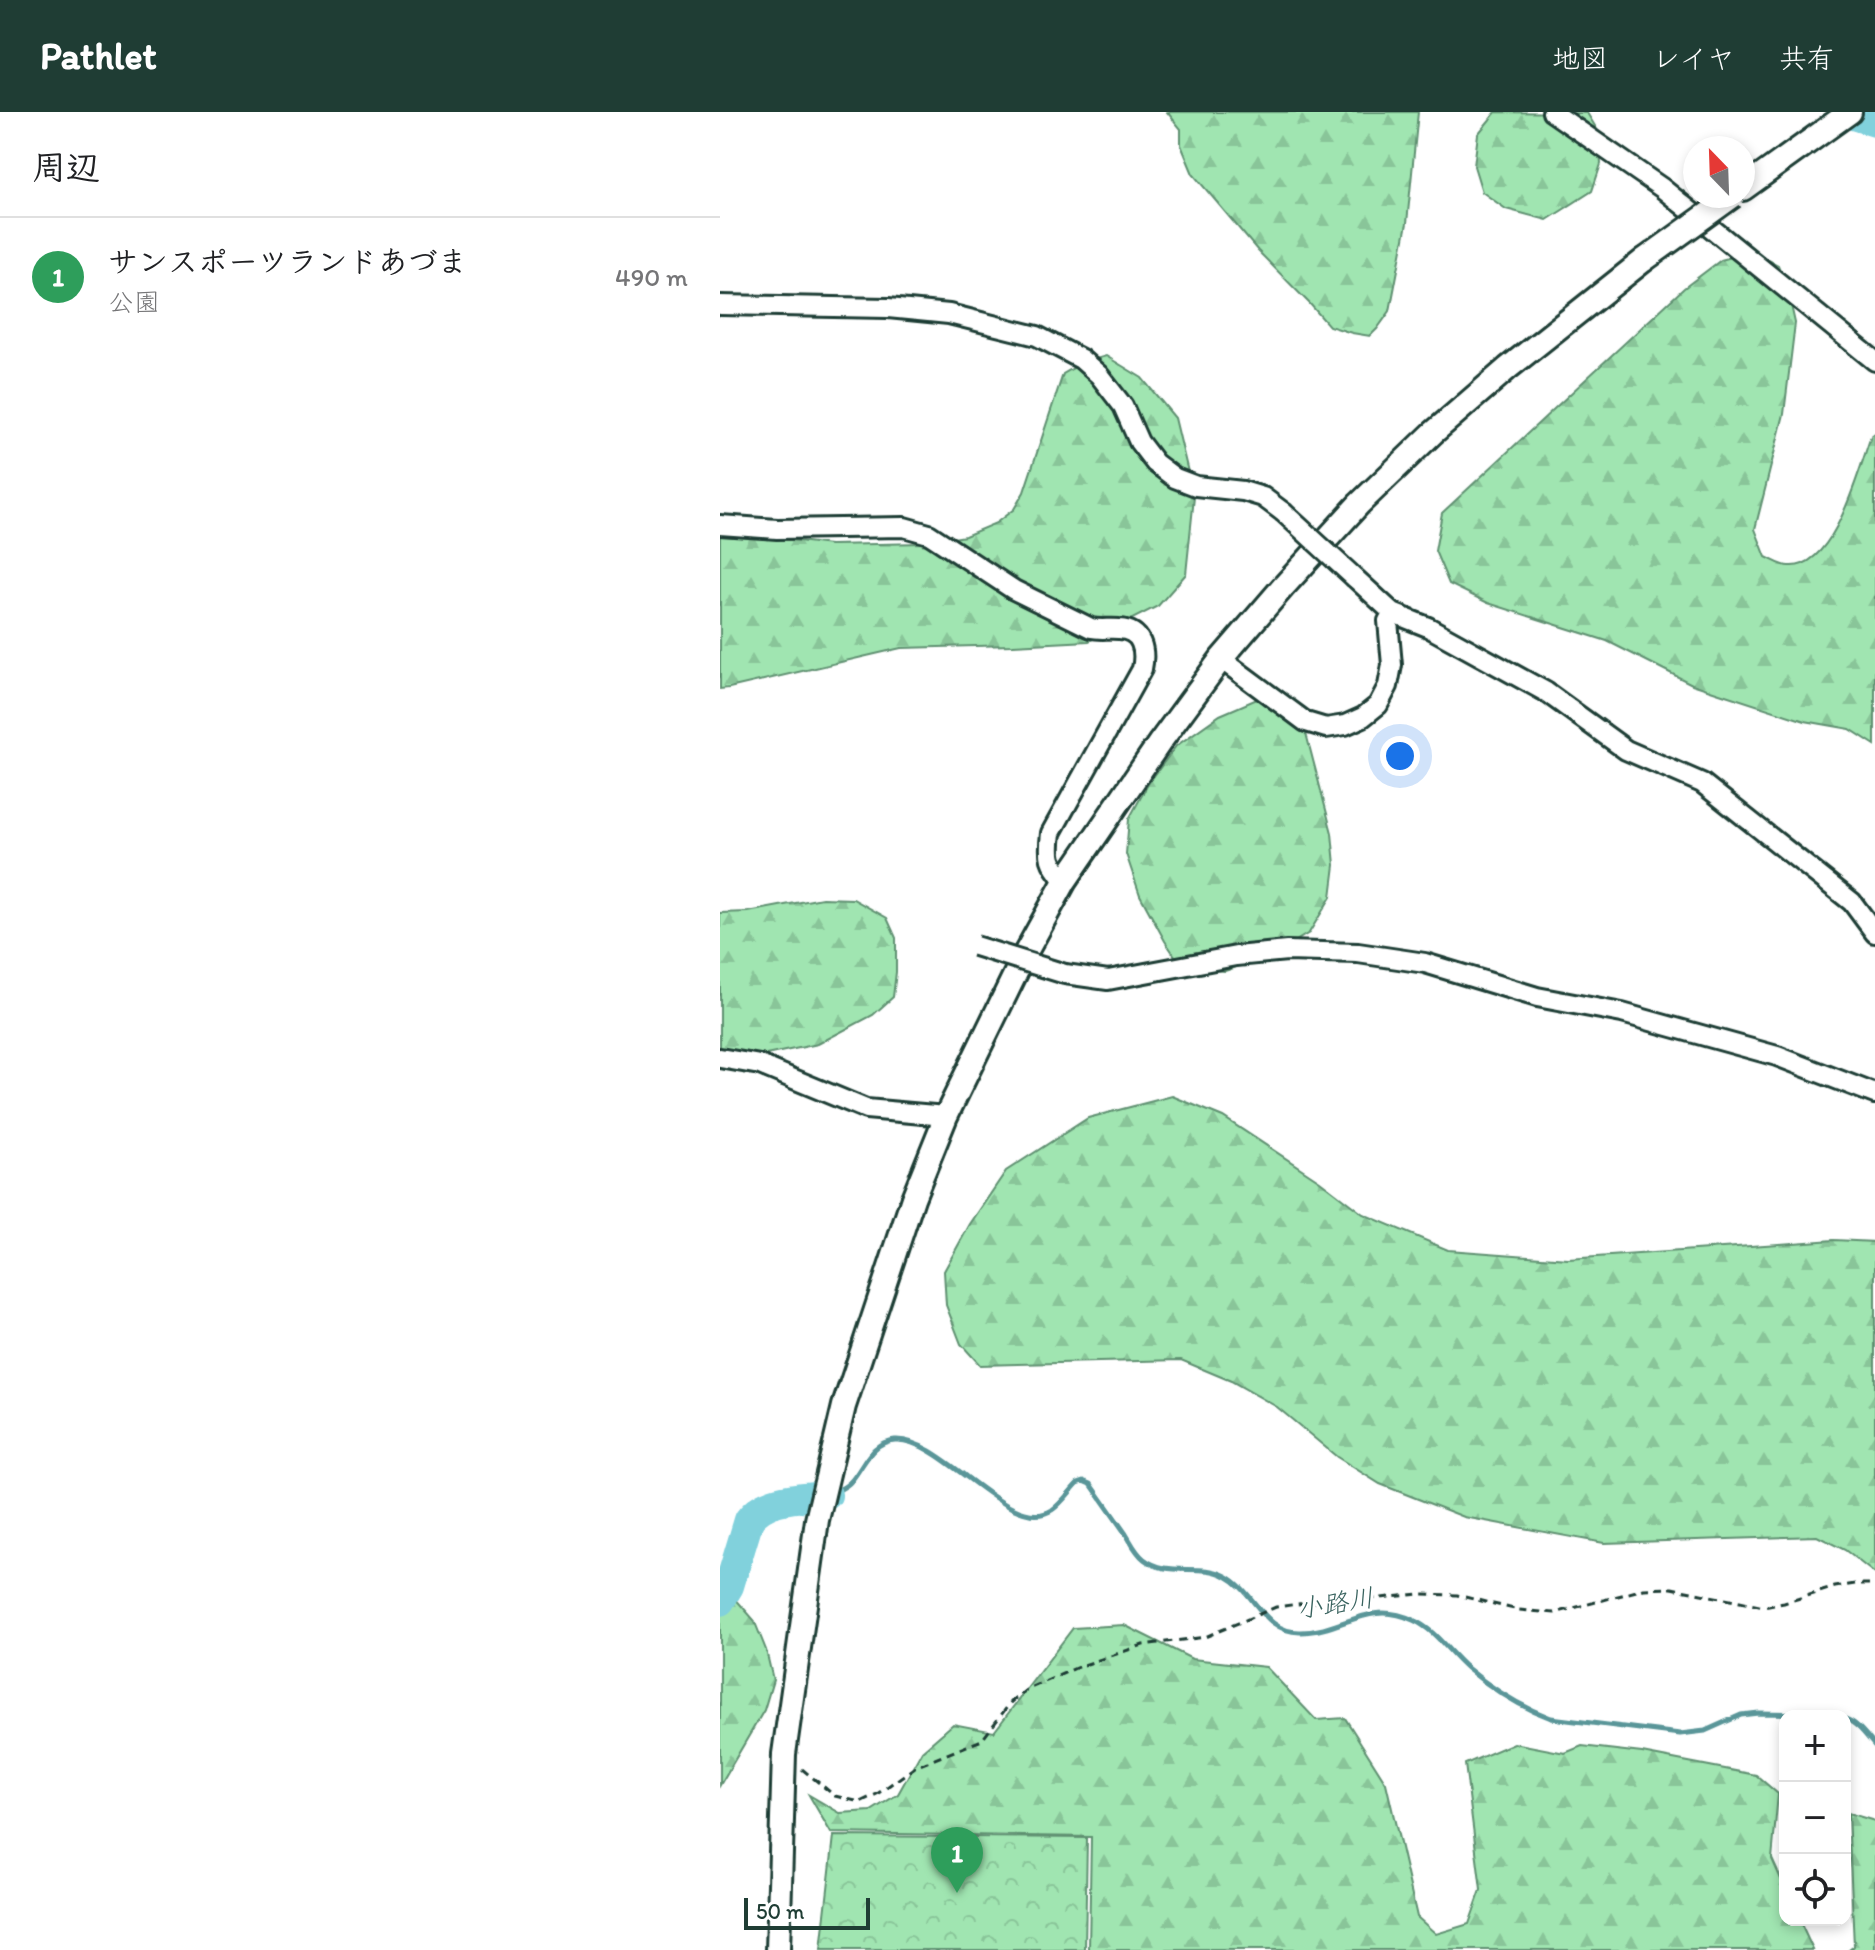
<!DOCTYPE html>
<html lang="ja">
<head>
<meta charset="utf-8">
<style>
	body { margin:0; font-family:Itim,"Klee One",sans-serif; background:#f6f6f6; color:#202124 }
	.controls { position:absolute; right:24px; bottom:24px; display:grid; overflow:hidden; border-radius:16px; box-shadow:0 4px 12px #0003 }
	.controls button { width:72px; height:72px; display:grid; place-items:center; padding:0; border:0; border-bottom:2px solid #e0e0e0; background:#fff; color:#202124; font:40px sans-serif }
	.compass { position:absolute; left:963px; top:24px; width:72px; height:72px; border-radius:50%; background:#fff; box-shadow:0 4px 12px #0003; rotate:337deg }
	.scale { position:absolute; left:24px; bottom:20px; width:126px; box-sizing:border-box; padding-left:8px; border:4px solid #1f3d34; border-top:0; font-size:22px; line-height:28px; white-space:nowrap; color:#1f3d34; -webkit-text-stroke:6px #fff; paint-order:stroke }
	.you { position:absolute; left:680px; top:644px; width:28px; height:28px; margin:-20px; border:6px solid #fff; border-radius:50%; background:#1a73e8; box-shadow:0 0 0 12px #1a73e833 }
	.badge { display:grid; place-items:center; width:52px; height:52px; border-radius:50%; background:#1f3d34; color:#fff; font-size:26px; font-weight:700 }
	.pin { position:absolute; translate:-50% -66px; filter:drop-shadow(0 2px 4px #0008) }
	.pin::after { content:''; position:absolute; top:42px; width:28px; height:24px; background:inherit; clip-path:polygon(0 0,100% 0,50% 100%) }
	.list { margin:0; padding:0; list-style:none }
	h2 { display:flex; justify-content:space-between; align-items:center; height:104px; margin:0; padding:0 32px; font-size:34px }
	h2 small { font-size:26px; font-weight:400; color:#757577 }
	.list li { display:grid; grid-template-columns:52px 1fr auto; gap:24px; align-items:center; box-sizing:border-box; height:120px; padding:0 32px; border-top:2px solid #e0e0e0 }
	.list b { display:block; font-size:30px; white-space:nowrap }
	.list p { margin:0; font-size:26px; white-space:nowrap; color:#757577 }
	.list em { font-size:26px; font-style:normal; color:#757577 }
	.icon { flex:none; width:44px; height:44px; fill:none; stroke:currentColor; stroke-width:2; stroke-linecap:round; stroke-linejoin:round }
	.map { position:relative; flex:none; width:1155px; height:1838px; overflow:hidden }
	header { display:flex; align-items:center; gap:48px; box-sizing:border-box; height:112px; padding:0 40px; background:#1f3d34; color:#fff }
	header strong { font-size:38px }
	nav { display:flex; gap:44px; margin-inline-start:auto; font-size:28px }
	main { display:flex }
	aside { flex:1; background:#fff }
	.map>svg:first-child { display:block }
</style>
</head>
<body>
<header>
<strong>Pathlet</strong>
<nav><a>地図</a><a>レイヤ</a><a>共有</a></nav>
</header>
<main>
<aside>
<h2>周辺<small></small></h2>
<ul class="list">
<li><span class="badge" style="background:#2e9e5b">1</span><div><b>サンスポーツランドあづま</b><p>公園</p></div><em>490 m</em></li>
</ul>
</aside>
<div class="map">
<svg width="1155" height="1838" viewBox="0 0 1155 1838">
	<defs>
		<pattern id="forest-firs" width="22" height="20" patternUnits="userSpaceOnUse" patternTransform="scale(2)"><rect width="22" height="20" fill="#a0e5b1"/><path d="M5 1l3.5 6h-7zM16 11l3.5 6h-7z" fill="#89c599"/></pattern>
		<pattern id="park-crowns" width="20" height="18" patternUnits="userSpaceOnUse" patternTransform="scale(2)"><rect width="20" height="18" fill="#a0e5b1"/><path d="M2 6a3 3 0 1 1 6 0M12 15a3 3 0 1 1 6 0" fill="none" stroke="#89c599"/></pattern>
	</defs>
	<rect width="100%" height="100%" fill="#fff"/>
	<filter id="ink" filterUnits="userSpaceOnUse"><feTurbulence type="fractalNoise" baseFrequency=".0125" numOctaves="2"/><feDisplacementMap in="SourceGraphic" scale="16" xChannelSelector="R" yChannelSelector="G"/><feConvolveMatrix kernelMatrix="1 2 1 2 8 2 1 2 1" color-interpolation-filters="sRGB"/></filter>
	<g filter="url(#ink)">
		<!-- forest -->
		<path fill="url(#forest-firs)" stroke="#609172" stroke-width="2" d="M447,0H698L687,111L670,199L657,217L650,224L632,221L609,214L590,192L538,139L473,62L461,33V17Z
			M776,0L867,1L878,19L881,52L872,79L827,108L786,97L762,80L754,54L758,22Z
			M1022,142L1041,144L1058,153L1067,175L1075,211L1064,302L1035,417L1046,445C1053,448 1062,454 1069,454C1114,458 1139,357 1151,324L1155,321V633L1130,617L1085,609L972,572L887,529L768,491L729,472L715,439L722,401L964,176L1001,148Z
			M386,244L422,266L455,306L474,385L466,462L438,494L369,529L293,533L181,536L9,576L0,577V419L110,433L204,431L245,424L276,411L294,397L304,380L343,262L362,251Z
			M537,587L569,591L582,606L612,721L615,753L611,785L589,821L552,843L505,859L463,856L445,829L420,783L406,742L409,707L428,672L456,634L500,603Z
			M102,786L133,787L167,806L176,826V860L173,885L153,903L98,932L46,943L0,939V801L28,800Z
			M452,984L503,1005L600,1069L643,1102L728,1138L848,1147L1114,1128L1155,1130V1462L1125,1438L1097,1424L884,1431L744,1405L660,1372L617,1345L557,1295L511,1269L461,1248L260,1253L241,1232L226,1193L224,1159L250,1112L286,1059L368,1006Z
			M0,1469L34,1508L46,1538L53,1568L44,1598L0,1673Z
			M404,1513L472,1547L546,1555L596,1608L625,1606L666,1671L697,1805L716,1822L749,1812L761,1778L745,1652L794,1631L845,1641L862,1634L922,1641L1036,1663L1058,1682L1052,1747L1065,1776V1808H1079L1093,1838H369L371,1725L111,1721L89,1683L120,1701L151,1699L178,1682L202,1639L233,1612L274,1620L353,1516Z
			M1128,1701L1155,1709V1838H1129L1134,1834Z"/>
		<!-- park -->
		<path fill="url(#park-crowns)" stroke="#609172" stroke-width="2" d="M114,1724L367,1726L365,1838H101Z"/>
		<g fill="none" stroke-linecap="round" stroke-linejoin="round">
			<!-- stream -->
			<path stroke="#5a9699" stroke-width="5" d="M112,1381C119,1378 127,1375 132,1368C145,1352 151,1330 175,1328C223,1325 290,1425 332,1398C342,1391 350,1379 358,1371L364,1369L371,1372C383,1389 394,1405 406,1422C411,1430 416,1441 424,1447C448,1466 480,1450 506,1464C535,1479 543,1521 581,1520C622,1520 649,1487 693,1508C716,1518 729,1541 747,1556C772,1577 801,1595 831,1606L960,1622L985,1619L1021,1603L1038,1601L1111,1602L1117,1604
				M1125,1607C1138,1611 1146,1624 1155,1634"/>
			<!-- river -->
			<path stroke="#81d1dc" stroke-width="30" d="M1123,0L1155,10
				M0,1489L9,1474L29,1408C46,1384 80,1386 107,1383"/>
			<defs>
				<path id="minor" d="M832,0L942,76L1155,249
					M0,193L168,196L229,202L317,224L361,247L379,263L403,294L419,330L435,351L455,366L476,374L523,379L543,385L563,400
					M0,413L57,417L184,415L209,422L294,478L371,516C381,518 389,516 399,517C422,518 426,538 422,557L331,721C328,745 329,751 345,769
					M635,466L673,501L708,515L826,580L906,638L982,671L1132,790L1155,821
					M501,547L586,610L606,616L625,613L643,605L658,593L668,574L672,553L668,509L673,501
					M345,862L388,868L516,844L567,839L638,841L705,851L817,885L902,901L1057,944L1155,982
					M0,946L40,953L146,997L226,1004"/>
				<path id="tertiary" d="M1023,77L1130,0
					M58,1838L64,1642L97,1408L124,1294L193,1086L226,1004L306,840L345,769L440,630L501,547L563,475L639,392L713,321L788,256L924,148"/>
			</defs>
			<!-- minor casing -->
			<use href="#minor" stroke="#1f3d34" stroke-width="24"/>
			<!-- tertiary casing -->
			<use href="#tertiary" stroke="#1f3d34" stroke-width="28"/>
			<!-- path -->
			<path stroke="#1f3d34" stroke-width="3" stroke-dasharray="8 6" stroke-linecap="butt" d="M82,1657L115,1684L140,1690L157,1682L195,1655L262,1628L291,1590L306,1578L358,1555L423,1533L485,1525L556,1495L608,1488L651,1487L699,1482L737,1483L798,1498L835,1501L924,1477L952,1476L1044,1495L1064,1491L1115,1475L1135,1472H1155"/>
			<!-- minor -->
			<use href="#minor" stroke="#fff" stroke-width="18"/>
			<!-- tertiary -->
			<use href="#tertiary" stroke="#fff" stroke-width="22"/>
			<defs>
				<path id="minor-bridge" d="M563,400L635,466
					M255,834L345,862"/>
				<path id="tertiary-bridge" d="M924,148L1013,84"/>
			</defs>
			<!-- minor-bridge casing -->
			<use href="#minor-bridge" stroke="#1f3d34" stroke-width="24" stroke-linecap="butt"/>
			<!-- tertiary-bridge casing -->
			<use href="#tertiary-bridge" stroke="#1f3d34" stroke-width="28" stroke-linecap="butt"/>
			<!-- minor-bridge -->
			<use href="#minor-bridge" stroke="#fff" stroke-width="18"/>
			<!-- tertiary-bridge -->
			<use href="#tertiary-bridge" stroke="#fff" stroke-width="22"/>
		</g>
	</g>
	<g text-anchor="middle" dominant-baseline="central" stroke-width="6" stroke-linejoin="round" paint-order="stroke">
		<!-- water labels -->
		<g font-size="26" font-style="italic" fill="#38625e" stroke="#fff">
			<text transform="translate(615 1491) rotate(-9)">小路川</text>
		</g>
	</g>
</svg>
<div class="controls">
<button>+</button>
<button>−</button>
<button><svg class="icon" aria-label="locate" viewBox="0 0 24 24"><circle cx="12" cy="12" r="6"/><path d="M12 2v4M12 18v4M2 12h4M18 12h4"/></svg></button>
</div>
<svg class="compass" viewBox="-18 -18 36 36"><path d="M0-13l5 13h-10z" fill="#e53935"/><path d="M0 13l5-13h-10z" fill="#757577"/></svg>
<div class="scale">50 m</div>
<div class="you"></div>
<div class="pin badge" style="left:237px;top:1781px;background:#2e9e5b">1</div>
</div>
</main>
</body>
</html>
